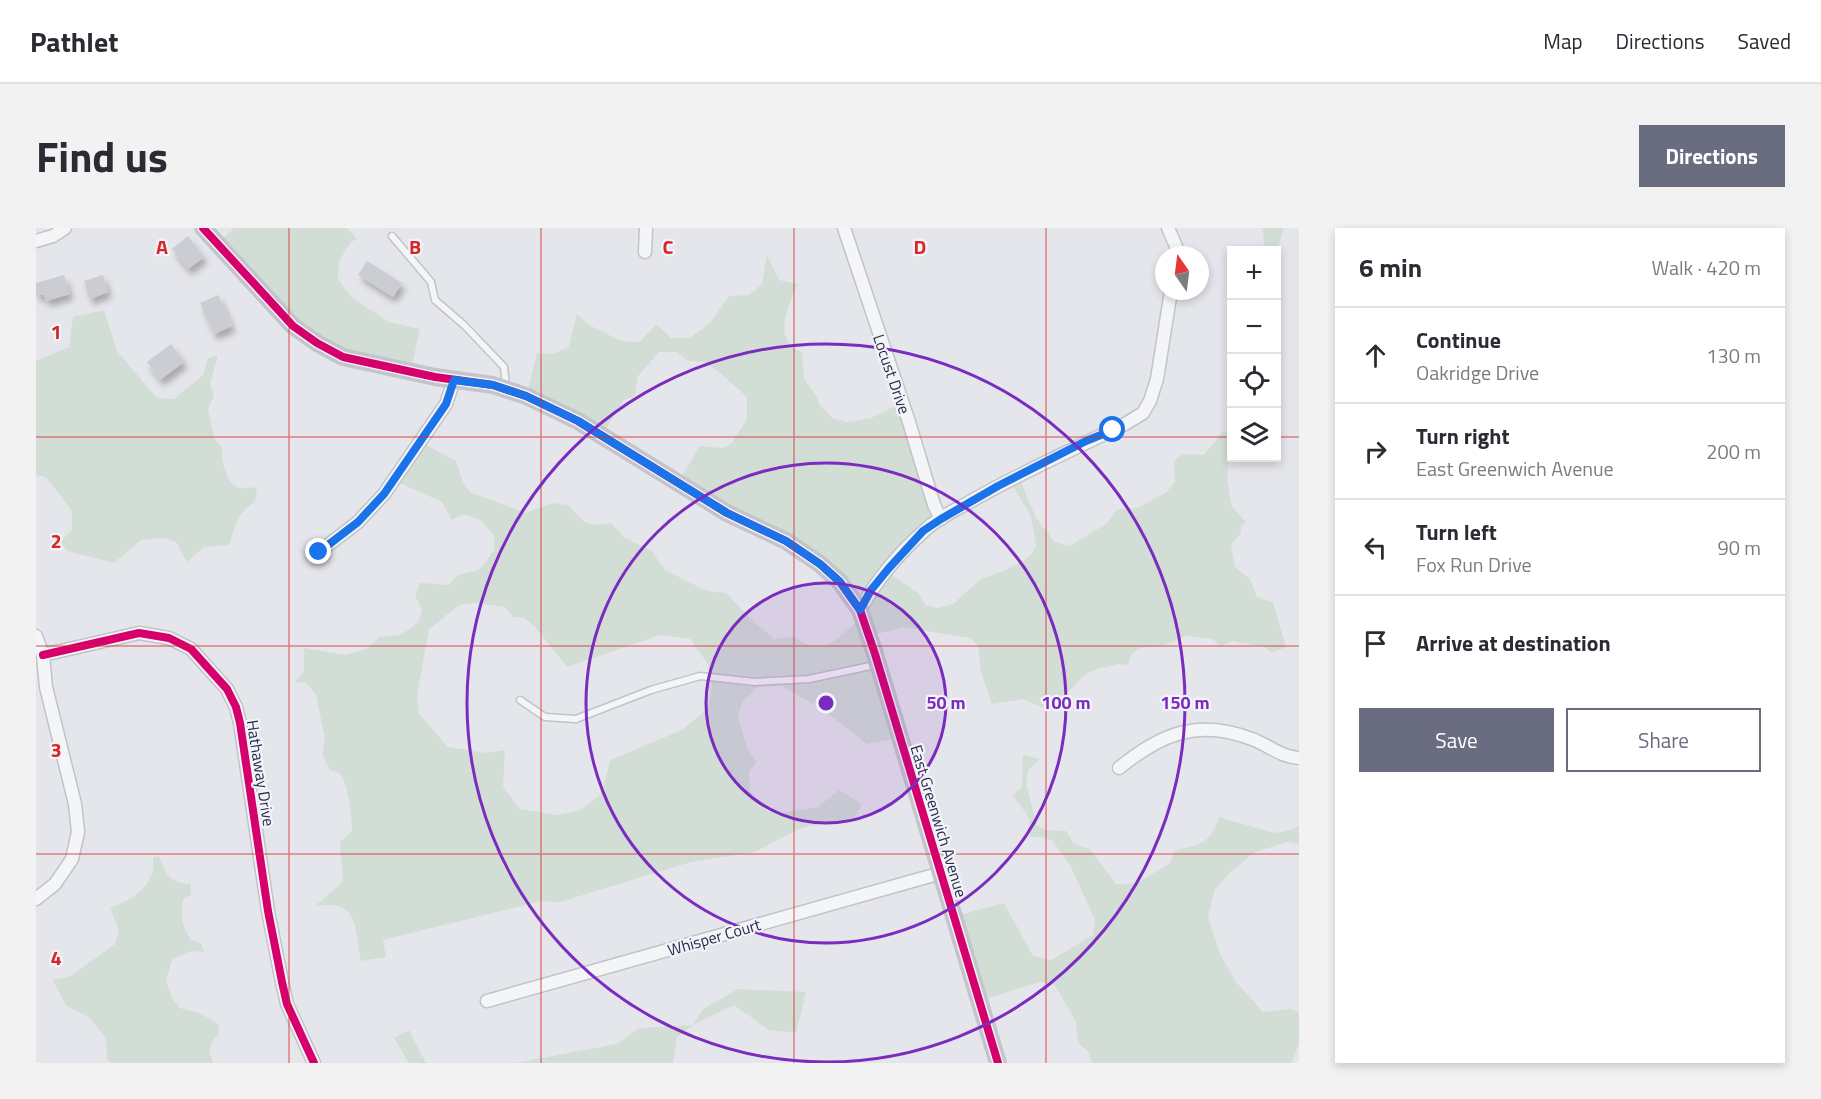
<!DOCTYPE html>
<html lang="en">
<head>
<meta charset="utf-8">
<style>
	body { margin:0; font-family:"Titillium Web",sans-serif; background:#f2f2f3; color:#2b2b33 }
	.controls { position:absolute; right:18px; top:18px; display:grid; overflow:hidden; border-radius:0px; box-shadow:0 3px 9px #0003 }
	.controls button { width:54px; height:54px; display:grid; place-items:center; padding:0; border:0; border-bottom:2px solid #e1e1e2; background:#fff; color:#2b2b33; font:30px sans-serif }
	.compass { position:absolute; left:1119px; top:18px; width:54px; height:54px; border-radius:50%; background:#fff; box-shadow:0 3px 9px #0003; rotate:346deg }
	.stop { position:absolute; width:18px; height:18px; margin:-14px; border:4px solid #1a73e8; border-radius:50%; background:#fff }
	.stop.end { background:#1a73e8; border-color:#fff; box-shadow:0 2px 6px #0008 }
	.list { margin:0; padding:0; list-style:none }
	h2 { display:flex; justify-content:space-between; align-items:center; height:78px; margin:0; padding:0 24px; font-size:26px }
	h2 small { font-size:20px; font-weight:400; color:#7c7c81 }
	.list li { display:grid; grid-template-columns:39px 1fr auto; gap:18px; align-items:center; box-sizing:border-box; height:96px; padding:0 24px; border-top:2px solid #e1e1e2 }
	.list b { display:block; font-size:22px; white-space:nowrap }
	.list p { margin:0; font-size:20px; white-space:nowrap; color:#7c7c81 }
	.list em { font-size:20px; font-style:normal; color:#7c7c81 }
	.actions { display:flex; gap:12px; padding:18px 24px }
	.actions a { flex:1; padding:14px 0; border:2px solid #6a6d80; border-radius:0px; text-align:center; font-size:21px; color:#6a6d80 }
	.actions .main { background:#6a6d80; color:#fff }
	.icon { flex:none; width:33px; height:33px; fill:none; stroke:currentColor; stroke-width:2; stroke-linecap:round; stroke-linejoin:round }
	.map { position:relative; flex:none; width:1263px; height:835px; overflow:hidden; border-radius:0px }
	header { display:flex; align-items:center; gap:36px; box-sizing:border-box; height:84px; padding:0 30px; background:#fff; border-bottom:2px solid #e1e1e2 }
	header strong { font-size:28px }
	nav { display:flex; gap:33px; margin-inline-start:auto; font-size:21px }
	.intro { display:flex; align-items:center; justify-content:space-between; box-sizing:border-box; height:144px; padding:0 36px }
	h1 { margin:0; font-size:42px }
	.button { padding:15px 27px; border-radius:0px; background:#6a6d80; color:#fff; font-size:21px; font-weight:700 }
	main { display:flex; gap:36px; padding:0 36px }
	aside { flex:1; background:#fff; border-radius:0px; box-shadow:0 3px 9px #0003 }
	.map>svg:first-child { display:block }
</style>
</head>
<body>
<header>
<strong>Pathlet</strong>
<nav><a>Map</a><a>Directions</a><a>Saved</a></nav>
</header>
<div class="intro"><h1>Find us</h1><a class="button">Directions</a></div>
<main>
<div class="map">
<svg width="1263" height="835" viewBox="0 0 1263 835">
	<defs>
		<filter id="shadow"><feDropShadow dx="3.5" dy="6" stdDeviation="3" flood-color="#0004"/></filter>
	</defs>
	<rect width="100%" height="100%" fill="#e5e6eb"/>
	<!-- green -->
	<path fill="#d2ded5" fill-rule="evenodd" d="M198,0H311L321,11L315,14L303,33L302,51L315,69L353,94L384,101L376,137L280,115L182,15Z
		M1227,0H1248L1241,23L1228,22Z
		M731,27L743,52L761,56C753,78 735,113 766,124L768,151L781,169L783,176L796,190L811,194L835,190L865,175L903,286L850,343L882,365L890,377L901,380L917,376L945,351L965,344L985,334L996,326L1000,317L995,289L976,256L984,252L1000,290L1019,314L1034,318L1071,295L1082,281L1101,280L1131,264L1139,253L1138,233L1147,226L1168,227L1188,202L1195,213L1191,252L1196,279L1210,294L1205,299V305L1195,317L1199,339L1214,351L1221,369L1237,374L1250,419L1236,425L1229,419L1196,413L1184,419L1177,411L1149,408L1127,418L1104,420L1096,425L1092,437L1084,436L1061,441L1048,447L1033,463L1009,481L988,471L956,476L945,444L942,418L934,410L867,399L834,408L862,510L831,516L789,483L746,458L722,459L706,474L702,489L712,523L721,534L713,543L714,563L731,583L745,585L782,579L803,562L826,576L819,589L765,600L719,624L655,634L524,674L505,673L347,712L350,729L325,733C318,698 324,671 279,678L307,654L304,614L316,603C316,590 313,554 303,545C302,545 295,542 294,542L286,526L289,511L280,467L270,455L258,454L268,444V420L309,427L330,421L344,409L365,407L382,394L386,382L379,367L384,355L412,357L422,347L443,342L458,322V308L445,292L428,286L416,292L406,274L364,255L363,252L387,215L420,233L427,254L434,264L490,285L516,275L532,277L548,294L560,297L575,295L589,310L615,322L629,342L671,363L690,365L719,395L738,411L758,408C787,432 801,410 824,391L803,351L642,254L664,218L687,220L696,215L711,191V169L684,145L668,134L652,133L641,124H623L602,148L599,168L588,172L566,207L490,170L501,125L518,126L533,118L541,86L551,96L585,113L604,114L620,96L635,110H654L675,94L693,68L713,67L726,56ZM439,375L469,379L477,389L489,390L501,401L531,439L624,407L654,411L672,436L676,458L672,480L646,502L574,532L566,565L545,582L521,587L484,581L467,558L469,522L451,525L412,519L383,485L381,468L393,401L423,377Z
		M68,82L81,123L121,170L138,171L167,147L172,130L182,127L174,156L178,167L172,181L178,210L186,219C185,231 190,256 203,260C207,261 214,260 219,259L221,261L219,274C203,283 197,300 194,317L168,319L151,334L140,314L127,310L105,312L78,335L31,323L24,314L36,302V283L10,249L0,247V133L33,119L37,89Z
		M987,527L1004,531L992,542L990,556L1001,597L1010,602L1030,603L1038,616L1054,621L1080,656L1101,655L1131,637L1135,634L1138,623C1166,615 1172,618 1183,589L1239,605L1257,601L1263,598V616L1252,614L1219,624L1195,644L1179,661L1172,689L1184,726L1201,755L1227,784L1255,781L1263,785V816L1255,835H1056L1053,825L1042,814L1040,794L1019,757L1004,754L943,773L919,690L927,686L968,675L997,728L1015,732L1057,707L1059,692L1035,639L1017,613L1007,609H994L993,590L977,567L986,559Z
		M123,628C132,648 131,654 155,656V667L148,670C143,685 146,699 155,712L165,715L168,724L155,723L136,732L130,753L136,770L144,780L166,786L183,797L182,807C173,816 172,823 177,835H75L71,831L70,810L53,789L30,778L17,752L35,748L79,716L83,702L74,680C90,674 108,665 115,648C118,643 117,635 117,629Z
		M702,761L770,764L760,805L733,802L698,777L657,797L641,809L637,835H480L580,816L604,800L657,797L667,781Z
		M373,802L390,835H373L358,810Z"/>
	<!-- building -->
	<path fill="#cccdd3" filter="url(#shadow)" d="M152,8L168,29L152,41L136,21Z
		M331,33L366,55L357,69L322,47Z
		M28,47L34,66L10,73L8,66L0,68V55Z
		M67,47L72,64L54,71L48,53Z
		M182,67L196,98L178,106L164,75Z
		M135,116L148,134L124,152L111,134Z"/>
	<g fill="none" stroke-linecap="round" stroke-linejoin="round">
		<defs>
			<path id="lane" d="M356,8L395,54L399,72L428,97L468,139L470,158
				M484,472L509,489L540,491L615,462L664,448L719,454L773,451L839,437"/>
			<path id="street" d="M808,0L873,194L898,277L905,291
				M1132,0L1140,18L1141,27
				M0,13L17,8L29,0
				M609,24L610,0
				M283,324L322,294L348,266L410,176L418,152
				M824,382C840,353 862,326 887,304C901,290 920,282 937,272C986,244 1038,221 1089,196L1107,185L1114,173L1121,151L1135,63
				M0,408L7,427L10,459L39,576L42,604L36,631L19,656L0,671
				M7,427L103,405L133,410L155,421L191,461L200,479L204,495L232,683L246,754L251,776L278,835
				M1083,540C1125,506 1162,490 1216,511C1232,517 1245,529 1263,530
				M451,773L905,645"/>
		</defs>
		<!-- lane casing -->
		<use href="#lane" stroke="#c2c3c9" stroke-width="9"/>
		<!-- street casing -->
		<use href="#street" stroke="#c2c3c9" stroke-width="15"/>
		<!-- lane -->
		<use href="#lane" stroke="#f4f5f7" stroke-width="6"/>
		<!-- street -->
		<use href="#street" stroke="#f4f5f7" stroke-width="12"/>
		<!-- secondary -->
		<path stroke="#c4c5cc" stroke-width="18" d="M167,0L257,98L281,115L307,129L399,149L457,157L490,168L542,193L691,285L750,313L784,336L804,354L824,382L839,426L962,835"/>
		<defs>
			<path id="cycleway" d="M167,0L257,98L281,115L307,129L399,149L457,157L490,168L542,193L691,285L750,313L784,336L804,354L824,382L839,426L962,835
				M7,427L103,405L133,410L155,421L191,461L200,479L204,495L232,683L246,754L251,776L278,835"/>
		</defs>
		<!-- cycleway casing -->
		<use href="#cycleway" stroke="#f3f4f9" stroke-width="11"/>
		<!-- cycleway -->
		<use href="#cycleway" stroke="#d6006c" stroke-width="8"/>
	</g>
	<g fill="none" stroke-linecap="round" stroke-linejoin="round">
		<!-- route -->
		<path stroke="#1a73e8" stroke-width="8" d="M283,324L322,294L348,266L410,176L418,152L457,157L490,168L542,193L691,285L750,313L784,336L804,354L824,382L835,362L853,340L887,303L905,291L962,258L1050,213L1077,202"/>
	</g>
	<!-- grid -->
	<path fill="none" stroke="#d62828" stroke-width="1.5" stroke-opacity="0.55" d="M253,0V835M505,0V835M758,0V835M1010,0V835M0,209H1196M1240,209H1263M0,418H1263M0,626H1263"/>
	<!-- distance rings -->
	<circle cx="790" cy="475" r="120" fill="#7b2cbf" fill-opacity=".12"/>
	<g fill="none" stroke="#7b2cbf" stroke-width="3">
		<circle cx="790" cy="475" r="120"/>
		<circle cx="790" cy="475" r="240"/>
		<circle cx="790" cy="475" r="359"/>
	</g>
	<g text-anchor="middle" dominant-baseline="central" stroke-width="4.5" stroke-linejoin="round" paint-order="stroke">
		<!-- street labels -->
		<g font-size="16" fill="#282c47" stroke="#f3f4f9">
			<text transform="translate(856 146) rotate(71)">Locust Drive</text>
			<text transform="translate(225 545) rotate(81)">Hathaway Drive</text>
			<text transform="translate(903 593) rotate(73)">East Greenwich Avenue</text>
			<text transform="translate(678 709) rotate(-16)">Whisper Court</text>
		</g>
	</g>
	<g font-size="20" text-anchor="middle" font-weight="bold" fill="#d62828" stroke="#f3f4f9" stroke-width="4.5" stroke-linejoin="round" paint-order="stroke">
		<text x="126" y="26">A</text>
		<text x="379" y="26">B</text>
		<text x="632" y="26">C</text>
		<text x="884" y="26">D</text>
		<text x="20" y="111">1</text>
		<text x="20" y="320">2</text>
		<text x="20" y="529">3</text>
		<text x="20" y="737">4</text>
	</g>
	<circle cx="790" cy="475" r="9" fill="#7b2cbf" stroke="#f3f4f9" stroke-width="3"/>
	<g font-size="18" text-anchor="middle" font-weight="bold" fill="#7b2cbf" stroke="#f3f4f9" stroke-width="4.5" stroke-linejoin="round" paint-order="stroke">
		<text x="910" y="481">50 m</text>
		<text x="1030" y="481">100 m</text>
		<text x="1149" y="481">150 m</text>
	</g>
</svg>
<div class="controls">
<button>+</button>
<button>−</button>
<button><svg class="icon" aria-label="locate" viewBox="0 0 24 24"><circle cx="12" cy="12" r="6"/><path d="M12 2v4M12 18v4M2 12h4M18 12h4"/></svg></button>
<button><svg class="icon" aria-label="layers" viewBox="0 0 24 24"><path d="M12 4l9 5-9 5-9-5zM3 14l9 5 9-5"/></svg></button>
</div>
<svg class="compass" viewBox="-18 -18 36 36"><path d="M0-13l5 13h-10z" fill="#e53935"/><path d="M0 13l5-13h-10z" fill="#7c7c81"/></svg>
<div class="stop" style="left:1077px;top:202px"></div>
<div class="stop end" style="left:283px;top:324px"></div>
</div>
<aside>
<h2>6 min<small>Walk · 420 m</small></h2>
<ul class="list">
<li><svg class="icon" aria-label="ahead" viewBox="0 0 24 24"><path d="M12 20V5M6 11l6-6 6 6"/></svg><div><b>Continue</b><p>Oakridge Drive</p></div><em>130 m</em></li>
<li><svg class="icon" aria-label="right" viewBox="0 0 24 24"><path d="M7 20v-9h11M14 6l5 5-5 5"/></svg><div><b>Turn right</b><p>East Greenwich Avenue</p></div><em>200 m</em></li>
<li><svg class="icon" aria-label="left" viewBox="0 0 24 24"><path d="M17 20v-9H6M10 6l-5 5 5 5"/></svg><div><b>Turn left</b><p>Fox Run Drive</p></div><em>90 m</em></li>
<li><svg class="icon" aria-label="arrive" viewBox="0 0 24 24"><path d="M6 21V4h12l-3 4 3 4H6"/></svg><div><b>Arrive at destination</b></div></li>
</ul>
<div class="actions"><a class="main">Save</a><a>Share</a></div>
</aside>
</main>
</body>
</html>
